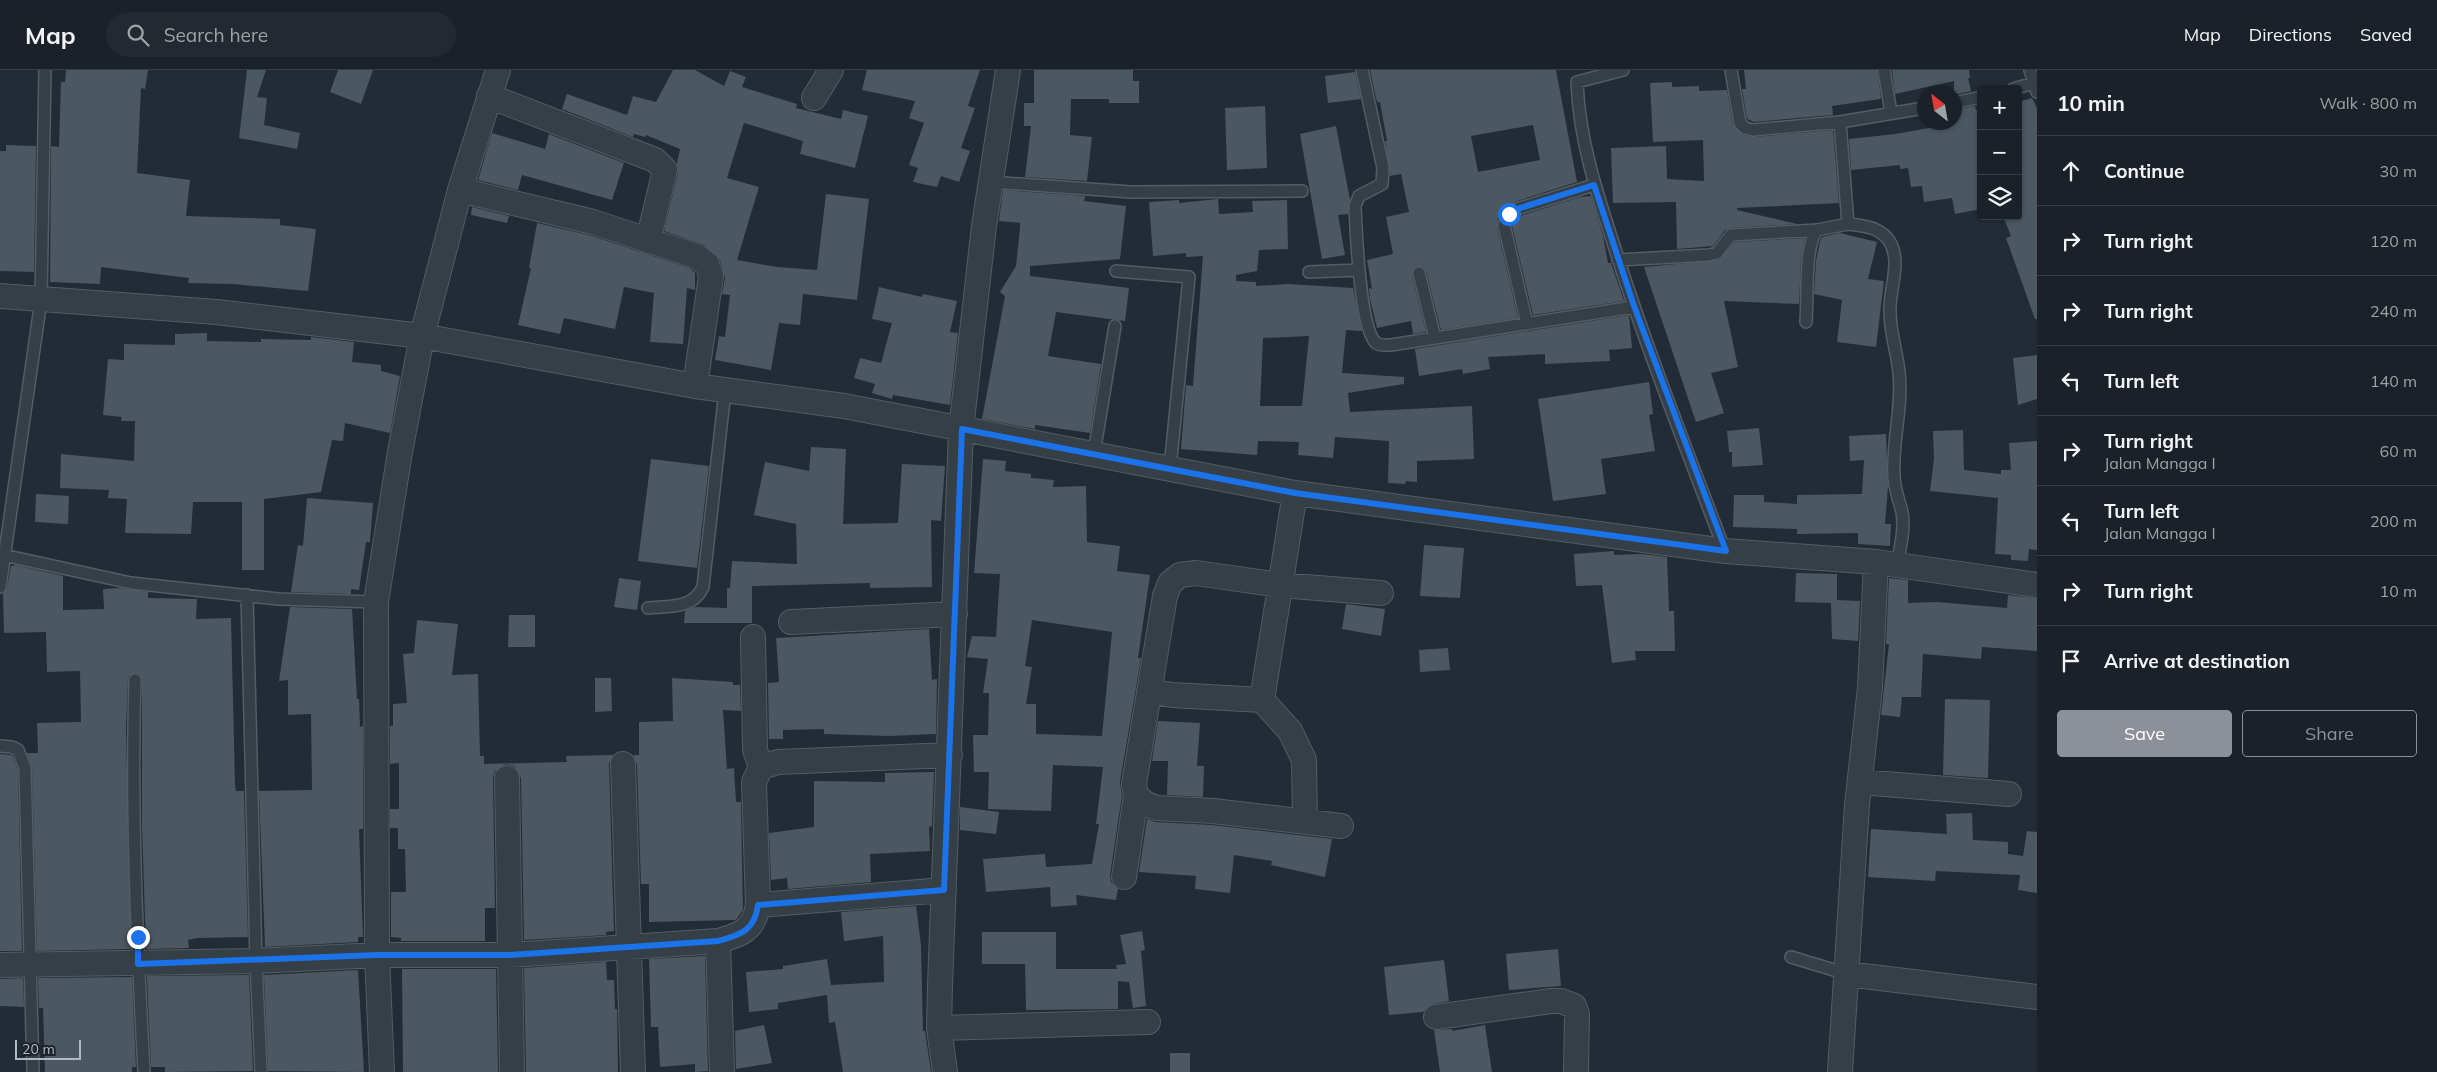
<!DOCTYPE html>
<html lang="en">
<head>
<meta charset="utf-8">
<style>
	body { margin:0; font-family:Mulish,sans-serif; background:#232930; color:#f1f3f6 }
	.controls { position:absolute; right:15px; top:15px; display:grid; overflow:hidden; border-radius:5px; box-shadow:0 1px 4px #0004 }
	.controls button { width:45px; height:45px; display:grid; place-items:center; padding:0; border:0; border-bottom:1px solid #383e45; background:#1a2128; color:#f1f3f6; font:25px sans-serif }
	.compass { position:absolute; left:1917px; top:15px; width:45px; height:45px; border-radius:50%; background:#1a2128; box-shadow:0 1px 4px #0004; rotate:329deg }
	.scale { position:absolute; left:15px; bottom:12px; width:66px; box-sizing:border-box; padding-left:5px; border:2px solid #b1b9c3; border-top:0; font-size:14px; line-height:18px; white-space:nowrap; color:#b1b9c3; -webkit-text-stroke:4px #1c232b; paint-order:stroke }
	.stop { position:absolute; width:15px; height:15px; margin:-11px; border:4px solid #1a73e8; border-radius:50%; background:#fff }
	.stop.end { background:#1a73e8; border-color:#fff; box-shadow:0 1px 5px #0008 }
	.list { margin:0; padding:0; list-style:none }
	h2 { display:flex; justify-content:space-between; align-items:center; height:65px; margin:0; padding:0 20px; font-size:21px }
	h2 small { font-size:16px; font-weight:400; color:#9fa3a8 }
	.list li { display:grid; grid-template-columns:32px 1fr auto; gap:15px; align-items:center; box-sizing:border-box; height:70px; padding:0 20px; border-top:1px solid #383e45 }
	.list b { display:block; font-size:19px; white-space:nowrap }
	.list p { margin:0; font-size:16px; white-space:nowrap; color:#9fa3a8 }
	.list em { font-size:16px; font-style:normal; color:#9fa3a8 }
	.actions { display:flex; gap:10px; padding:15px 20px }
	.actions a { flex:1; padding:11px 0; border:1px solid #8c9099; border-radius:5px; text-align:center; font-size:18px; color:#8c9099 }
	.actions .main { background:#8c9099; color:#fff }
	.icon { flex:none; width:28px; height:28px; fill:none; stroke:currentColor; stroke-width:2; stroke-linecap:round; stroke-linejoin:round }
	.map { position:relative; flex:none; width:2037px; height:1002px; overflow:hidden }
	header { display:flex; align-items:center; gap:30px; box-sizing:border-box; height:70px; padding:0 25px; background:#1a2128; border-bottom:1px solid #383e45 }
	header strong { font-size:24px }
	nav { display:flex; gap:28px; margin-inline-start:auto; font-size:18px }
	.search { width:350px; height:45px; background:#232930; display:flex; align-items:center; gap:12px; box-sizing:border-box; padding:0 18px; border-radius:28px; color:#9fa3a8; font-size:19px }
	main { display:flex }
	aside { flex:1; background:#1a2128 }
	.map>svg:first-child { display:block }
</style>
</head>
<body>
<header>
<strong>Map</strong>
<div class="search"><svg class="icon" aria-label="search" viewBox="0 0 24 24"><circle cx="10" cy="10" r="6"/><path d="M15 15l6 6"/></svg>Search here</div>
<nav><a>Map</a><a>Directions</a><a>Saved</a></nav>
</header>
<main>
<div class="map">
<svg width="2037" height="1002" viewBox="0 0 2037 1002">
	<rect width="100%" height="100%" fill="#232c36"/>
	<!-- building -->
	<path fill="#4b5761" fill-rule="evenodd" d="M66,0H148L145,19L141,18L137,103L190,110L186,146L280,149V155L316,159L308,221L233,214L188,213L189,208L101,197L100,214L50,212L51,76L59,77L61,12H65Z
		M247,0H266L257,27L267,28L264,55L300,63L297,79L239,68Z
		M338,0H373L361,34L330,22Z
		M673,0H695L724,16L730,1L746,7L742,17L797,34L796,38L841,49L843,40L868,46L855,98L800,84L803,71L744,53L727,108L759,117L737,190L777,197L817,200L826,124L869,129L857,230L803,224L800,255L779,253L771,300L715,290L719,266L725,267L730,225L722,224L725,208L720,190L704,175L664,161L678,103L677,93L680,79L646,65L645,67L634,64L633,67L562,39L567,24L627,45L633,26L656,32Z
		M867,0H980L968,36L975,38L961,78L970,81L959,112L941,106L937,117L913,112L918,98L909,95L924,53L909,48L915,31L862,20Z
		M1034,0H1133V11H1139V33H1109V29H1071L1070,65L1092,67L1087,111L1025,107L1031,56H1024V33H1034Z
		M1370,0H1556L1577,112L1517,131L1505,139L1498,149L1497,157L1518,248L1441,260L1426,201L1424,198L1418,196L1414,198L1412,205L1426,262L1413,264L1411,251L1377,258L1370,229L1369,218L1372,219L1367,190L1393,184L1386,147L1409,142L1401,104L1390,106L1385,71H1387L1380,32H1377ZM1533,55L1540,90L1478,102L1471,66Z
		M1744,0H1877L1881,27L1880,29L1832,36L1833,45L1754,52L1747,49L1742,19H1746Z
		M1892,0H1969L1970,8H1968L1971,21L1954,25V11L1895,24Z
		M1355,2L1361,29L1328,33L1325,6Z
		M1672,12V17L1699,16V21L1727,20L1733,55L1743,65L1754,67L1833,60L1839,133L1737,138V140L1797,154L1730,158L1725,160L1713,176L1677,179L1676,132L1613,133L1611,78L1666,76L1667,109L1704,111L1703,70L1653,72L1650,13Z
		M2032,28L2037,38V249H2035L2006,168L2011,166L2003,146H2018V32Z
		M1265,36L1267,98L1227,100L1225,38Z
		M1975,36L1976,40L1981,39V139L1955,144L1952,128L1924,132L1922,116L1911,117L1908,98L1900,99V95L1851,100L1849,69L1895,64L1935,57L1934,54L1954,52V40Z
		M1336,56L1350,130L1348,144L1338,145L1345,185L1322,189L1300,64Z
		M492,63L545,79L549,64L624,93L612,130L522,105L518,120L478,110Z
		M6,75L36,76L34,202L0,201V81H6Z
		M1003,120L1085,126L1084,131L1126,136L1120,189L1030,196V206L1129,218L1125,251L1056,242L1048,286L1101,294L1090,363L1035,355V359L982,349L1005,226L1000,222L1016,196L1020,158V153L999,151Z
		M1591,126L1603,166L1608,193H1611L1624,231L1533,245L1512,156L1513,153L1523,145L1580,127Z
		M1218,129L1219,144L1253,142L1252,131L1287,130L1288,179L1259,180L1257,201L1236,205V211L1256,212V216L1288,214L1353,218L1362,261L1346,260L1342,303L1404,307V314L1348,323L1350,342L1472,336L1474,389L1417,391V412L1406,411L1405,414L1388,413L1389,371L1335,367L1333,388L1298,385L1299,372L1258,371L1257,385L1181,379L1186,315L1193,316L1203,186L1186,187V183L1153,186L1149,132L1179,130V133ZM1309,266L1302,336H1260L1263,268Z
		M472,137L509,146L507,153L471,145Z
		M537,153L589,165L690,198L695,203V220L687,218L683,274L650,272L654,223L624,217L615,259L564,248L560,264L518,255L531,198H529Z
		M1840,163L1877,172L1868,209L1884,211L1876,277L1837,272L1842,230L1814,224L1816,191L1820,171L1822,167Z
		M1805,168L1801,190L1799,234L1724,231L1738,297L1711,303L1724,343L1696,352L1644,197L1719,190L1735,172Z
		M879,217L922,227L923,224L957,231L950,262L958,263L950,335L893,325L892,329L872,323L875,314L854,308L860,288L881,293L892,253L872,249Z
		M1629,245L1632,278L1609,280L1610,291L1545,294V284L1488,287L1490,299L1463,304L1462,299L1419,306L1415,279Z
		M207,263V271L261,272V269L311,270V267L354,272L352,292L381,295V301L400,306L390,363L345,353L343,371L332,370L321,422L264,429V500H242V432H193L191,464L125,463L127,429L108,428L109,420L60,418L61,384L134,391L135,351H121L122,347L103,345L108,289L124,290V274L175,275V264Z
		M2037,285V329L2018,335L2013,288Z
		M1649,312L1653,344L1649,345L1655,381L1601,389L1606,424L1553,431L1538,329Z
		M1759,358L1763,395L1732,397V382H1729L1727,361Z
		M1963,360L1964,400L2001,404V400H2011L2009,373L2037,371V480L2029,479L2028,491L2011,490V485L1995,484L1998,428L1930,421L1934,389L1933,361Z
		M1886,364L1888,417L1885,454H1891L1890,476L1858,474V463L1797,464V459L1733,457L1734,425H1764V432L1797,434V425L1862,424L1864,390L1850,391L1849,366Z
		M811,377L846,379L843,454L898,453L902,394L945,396L941,451L931,450L932,517L870,518V513L752,516V553H684L685,541L695,537L727,538V518H730L732,491L797,494L796,454L754,445L765,392L809,401Z
		M651,389L709,396L697,498L638,491Z
		M983,389L1006,391L1005,401L1031,404V408L1054,410L1053,417L1086,416L1087,472L1120,476L1117,501L1150,505L1138,588H1141L1120,712L1122,726L1110,805L1111,812L1118,819L1116,830L1076,825L1077,835L1051,837L1050,817L986,822L983,789L1045,784L1046,797L1092,794L1099,754H1096L1103,697L1053,695L1051,741L988,739L989,702H974L973,665H988L989,623H983L988,589L967,587L972,566L996,567L1000,504L974,503ZM1032,550L1112,562L1102,666L1036,664V634H1026L1032,597L1025,596Z
		M36,424L69,426L68,454L35,452Z
		M307,428L373,433L370,472H366L359,520L351,519V524L291,522L298,475L303,476Z
		M1424,475L1464,478L1460,528L1420,526Z
		M1614,481V485L1642,484L1667,487L1669,541H1674L1675,581H1635L1636,590L1612,593L1602,515L1576,516L1574,484Z
		M16,495L63,506V540L104,539L103,519L120,518L148,522V528L197,529L196,549L231,548L235,714L236,721H244L248,867L197,868L188,870L189,878L146,879L142,757V610L139,604L135,603L129,606L128,610L126,659L131,879L37,881L32,698L27,683H38L37,653L81,652L80,601L47,602L46,562L4,563L3,524L7,518L11,496Z
		M1796,503L1837,504V530L1860,531L1858,571L1832,569L1831,533L1795,532Z
		M619,508L641,511L637,540L614,537Z
		M1889,508L1908,510V533L1937,532L2007,538L2008,525L2037,528V581L1982,577L1981,589L1923,584L1921,627H1902L1900,647L1881,645L1889,574H1886Z
		M1346,534L1385,539L1381,566L1342,559Z
		M290,537L352,539L357,629H359L360,657L363,656V759H359L363,867H358V872L265,877L259,721L312,720L311,644L288,645V610L279,611Z
		M509,545H535V577H508Z
		M417,550L458,554L452,605L478,604L480,686H484V694L567,692L566,686L613,685L609,694L614,861L606,862V865L524,870L521,708L514,696L506,694L495,701L493,708L495,838H485V871H401V868L391,867V822H406L405,779H398V758H390V739H399V693L390,694V656H393V634L407,633L403,584L414,583Z
		M929,559L932,610L937,609L936,664L889,666L824,664V659L783,660V669H769L768,613L779,612L776,568Z
		M1448,578L1450,600L1420,602L1419,580Z
		M595,608H611L612,641L595,642Z
		M672,608L733,612V615H740L741,641L723,640L727,699L734,698L736,732H741L743,840L736,850L649,852V814H641L637,694L633,685H639V652L673,651Z
		M1945,629L1990,630L1988,708L1943,705Z
		M1158,651L1200,653L1197,696H1204L1203,727L1167,725L1168,691H1152Z
		M0,684L12,685L18,700L22,881H0Z
		M934,702L932,757L929,756L930,781L870,784L871,812L788,819L787,808L771,810L769,763L814,757V711L885,712V703Z
		M960,737L999,742L996,764L960,760Z
		M1972,743L1973,770L2008,772V784L2023,786L2027,761L2037,762V823L2018,820L2020,805L1936,801L1935,811L1868,807L1871,759L1947,764L1946,744Z
		M1147,749L1156,752L1212,755L1332,769L1325,807L1271,795L1272,791L1234,785L1230,823L1195,819L1196,806L1139,802Z
		M916,836L921,875L923,961H925L931,1002H843L835,952L829,953L827,925L778,933V939L749,942L746,902L783,899V896L827,889L831,915L884,912L883,866L844,871L841,842Z
		M1142,861L1145,880L1141,881L1146,936L1133,938L1129,912L1118,911V939L1026,940L1025,894H982V862H1056V899H1117L1116,895L1126,894L1120,865Z
		M1558,879L1561,916L1509,920L1506,884Z
		M705,886L708,1001L695,1002V994L660,997L658,957H651L649,889Z
		M1444,890L1449,931L1434,934L1423,942L1389,945L1384,897Z
		M606,892L607,910H614L615,939H617L618,1002H526L524,898Z
		M402,899H496L498,1002H403Z
		M358,900L364,1002L268,1001L264,905Z
		M249,905L253,1001L165,1002V997H151L147,906Z
		M132,907L136,997H132V1002H45L43,938H39L38,908Z
		M23,908L24,937L0,936V909Z
		M764,955L772,993L736,999L735,961Z
		M1485,955L1492,1002H1440L1434,960L1452,959V961Z
		M1170,983H1190V1002H1170Z"/>
	<g fill="none" stroke-linecap="round" stroke-linejoin="round">
		<defs>
			<path id="service" d="M1362,0L1383,98L1382,114L1359,126L1355,136C1356,160 1360,259 1376,273C1380,276 1386,275 1391,275L1633,237
				M1623,0L1577,12C1579,72 1599,129 1617,185C1649,285 1688,383 1725,481
				M1731,0L1740,53L1745,58L1753,60L1840,52L1924,38
				M1884,0L1891,43
				M2030,0L2037,22
				M2013,19L2034,13
				M1954,33L1981,27
				M990,112L1131,122L1302,121
				M1848,154C1865,156 1882,157 1891,174C1901,194 1889,220 1890,242C1890,263 1897,282 1899,302C1903,336 1892,371 1894,405C1894,418 1899,430 1902,442C1905,460 1900,478 1897,495
				M1618,190L1709,185L1717,183L1731,165L1817,160
				M1116,201L1189,207L1170,398
				M1309,202L1359,200
				M1419,203L1435,268
				M1806,252C1808,228 1804,177 1817,160L1848,154L1840,52
				M1527,254L1504,155C1507,146 1511,142 1520,138L1594,115
				M1094,383L1115,256
				M3,485L131,513L278,529L376,532
				M0,517L41,230L45,0
				M247,525L256,891L261,1002
				M648,538C670,536 693,539 703,517L725,321
				M135,610C131,740 137,872 144,1002
				M0,676L12,677L18,680L25,698L33,1002
				M1791,887L1847,904"/>
			<path id="minor" d="M489,26L655,90L665,100L648,171
				M814,28L831,0
				M460,120L593,152L696,186L707,194L711,206L695,316
				M0,226L216,242L422,266L695,316L844,336L1295,423L1725,481L1876,492L2037,515
				M791,552L955,544
				M753,567L755,680L761,697
				M1149,621L1172,625L1262,630L1290,661L1304,690L1305,751
				M1262,630L1295,423
				M623,694L633,1002
				M507,708L512,1002
				M1860,712L2009,724
				M1341,756L1213,741L1157,738L1146,734L1136,726L1134,714L1165,526L1170,513L1180,505L1196,503L1280,515L1381,523
				M1124,807L1136,726
				M758,835L944,820
				M718,871L722,1002
				M0,895L256,891L377,885H510L718,871C741,865 754,860 758,835L754,712L761,697L778,692L950,685
				M1847,904L2037,927
				M1436,947L1551,931H1561L1574,936L1577,944L1576,1002
				M939,958L1148,952
				M382,1002L377,885L376,532L400,382L422,266L460,120L498,0
				M945,1002L939,958L940,916L961,359L984,156L1008,0
				M1840,1002L1857,735L1870,618L1876,492"/>
		</defs>
		<!-- service casing -->
		<use href="#service" stroke="#545c64" stroke-width="14"/>
		<!-- minor casing -->
		<use href="#minor" stroke="#545c64" stroke-width="26"/>
		<!-- service -->
		<use href="#service" stroke="#363e46" stroke-width="11"/>
		<!-- minor -->
		<use href="#minor" stroke="#363e46" stroke-width="24"/>
	</g>
	<g fill="none" stroke-linecap="round" stroke-linejoin="round">
		<!-- route -->
		<path stroke="#1a73e8" stroke-width="6" d="M138,867V894L377,885H510L718,871C741,865 755,860 758,835L944,820L962,359L1295,423L1726,481L1634,236L1594,115L1520,138L1509,144"/>
	</g>
</svg>
<div class="controls">
<button>+</button>
<button>−</button>
<button><svg class="icon" aria-label="layers" viewBox="0 0 24 24"><path d="M12 4l9 5-9 5-9-5zM3 14l9 5 9-5"/></svg></button>
</div>
<svg class="compass" viewBox="-18 -18 36 36"><path d="M0-13l5 13h-10z" fill="#e53935"/><path d="M0 13l5-13h-10z" fill="#9fa3a8"/></svg>
<div class="scale">20 m</div>
<div class="stop" style="left:1509px;top:144px"></div>
<div class="stop end" style="left:138px;top:867px"></div>
</div>
<aside>
<h2>10 min<small>Walk · 800 m</small></h2>
<ul class="list">
<li><svg class="icon" aria-label="ahead" viewBox="0 0 24 24"><path d="M12 20V5M6 11l6-6 6 6"/></svg><div><b>Continue</b></div><em>30 m</em></li>
<li><svg class="icon" aria-label="right" viewBox="0 0 24 24"><path d="M7 20v-9h11M14 6l5 5-5 5"/></svg><div><b>Turn right</b></div><em>120 m</em></li>
<li><svg class="icon" aria-label="right" viewBox="0 0 24 24"><path d="M7 20v-9h11M14 6l5 5-5 5"/></svg><div><b>Turn right</b></div><em>240 m</em></li>
<li><svg class="icon" aria-label="left" viewBox="0 0 24 24"><path d="M17 20v-9H6M10 6l-5 5 5 5"/></svg><div><b>Turn left</b></div><em>140 m</em></li>
<li><svg class="icon" aria-label="right" viewBox="0 0 24 24"><path d="M7 20v-9h11M14 6l5 5-5 5"/></svg><div><b>Turn right</b><p>Jalan Mangga I</p></div><em>60 m</em></li>
<li><svg class="icon" aria-label="left" viewBox="0 0 24 24"><path d="M17 20v-9H6M10 6l-5 5 5 5"/></svg><div><b>Turn left</b><p>Jalan Mangga I</p></div><em>200 m</em></li>
<li><svg class="icon" aria-label="right" viewBox="0 0 24 24"><path d="M7 20v-9h11M14 6l5 5-5 5"/></svg><div><b>Turn right</b></div><em>10 m</em></li>
<li><svg class="icon" aria-label="arrive" viewBox="0 0 24 24"><path d="M6 21V4h12l-3 4 3 4H6"/></svg><div><b>Arrive at destination</b></div></li>
</ul>
<div class="actions"><a class="main">Save</a><a>Share</a></div>
</aside>
</main>
</body>
</html>
